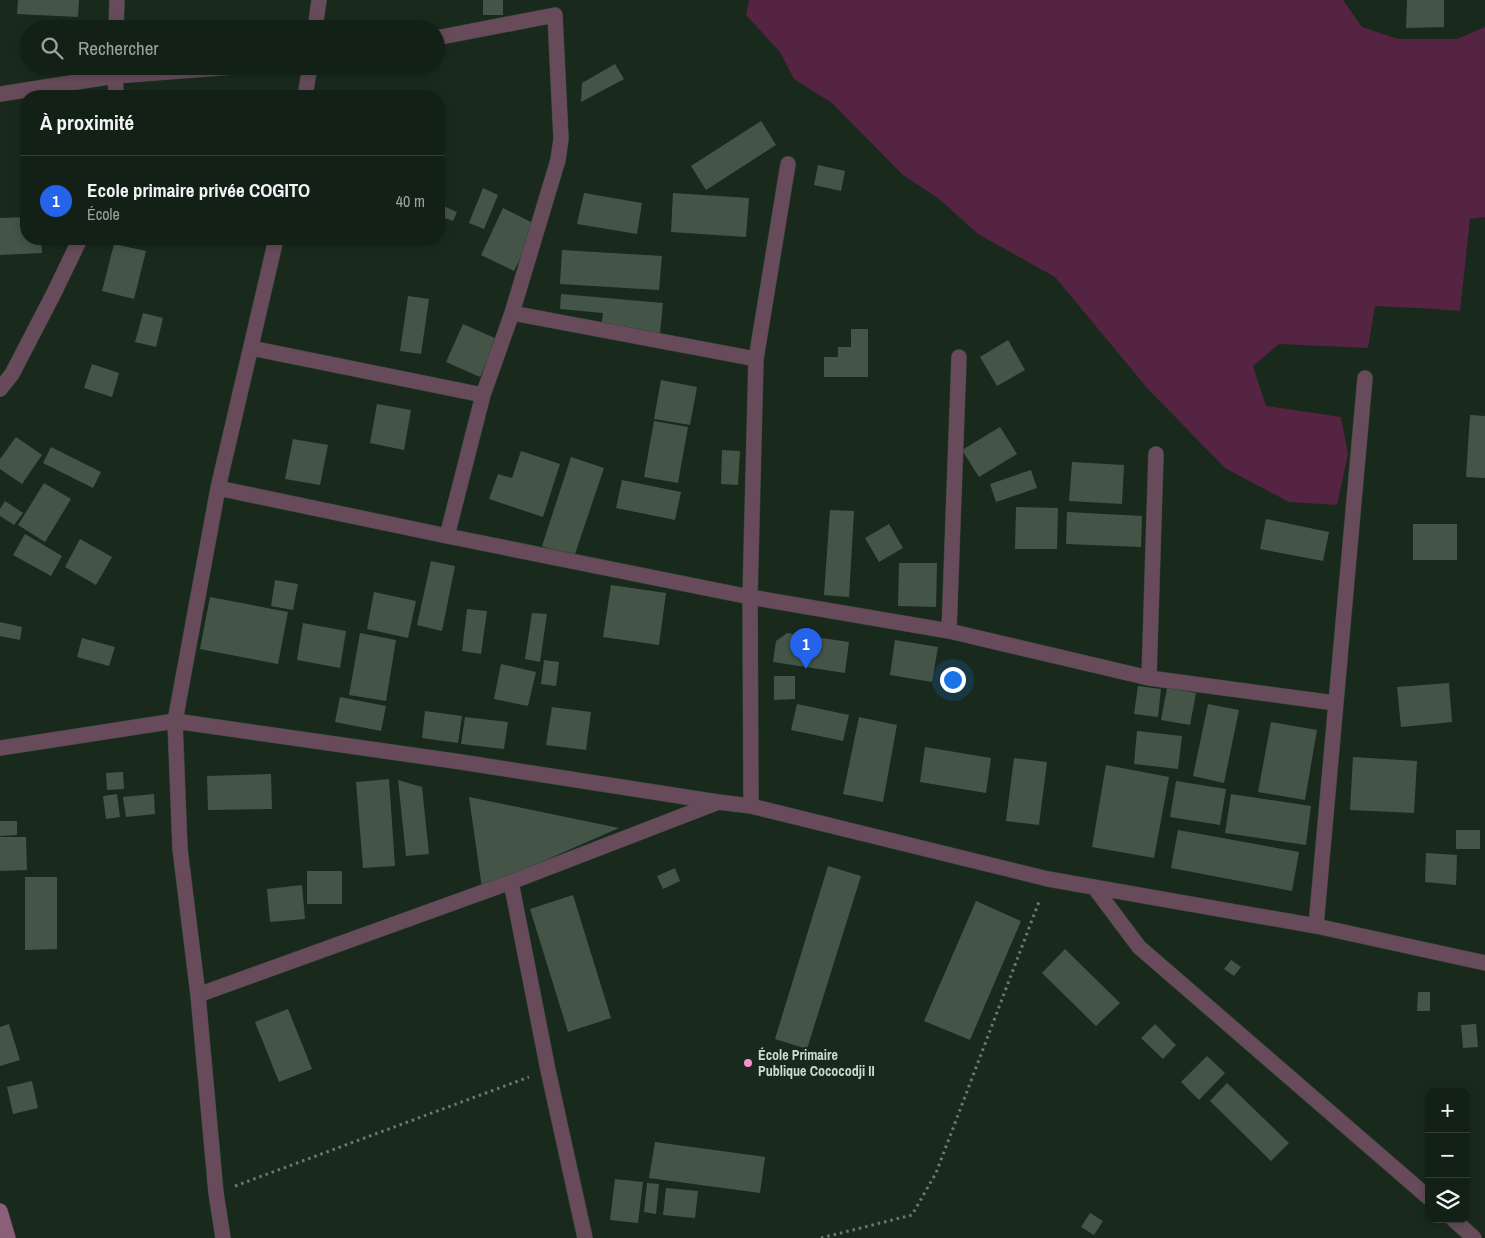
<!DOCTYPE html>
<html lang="fr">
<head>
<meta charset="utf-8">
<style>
	body { margin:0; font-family:"Archivo Narrow",sans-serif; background:#1c281f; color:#f1f3f6 }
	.controls { position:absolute; right:15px; bottom:15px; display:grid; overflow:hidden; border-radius:10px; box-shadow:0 2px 8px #0003 }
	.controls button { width:45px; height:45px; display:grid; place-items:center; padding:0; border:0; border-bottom:1px solid #323e35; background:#132016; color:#f1f3f6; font:25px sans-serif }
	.you { position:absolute; left:952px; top:679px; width:18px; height:18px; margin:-12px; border:4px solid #fff; border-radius:50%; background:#1a73e8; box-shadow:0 0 0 8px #1a73e833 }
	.badge { display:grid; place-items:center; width:32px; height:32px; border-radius:50%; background:#2563eb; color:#fff; font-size:16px; font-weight:700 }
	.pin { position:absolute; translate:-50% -41px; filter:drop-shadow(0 1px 2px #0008) }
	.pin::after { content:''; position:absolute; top:26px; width:18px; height:15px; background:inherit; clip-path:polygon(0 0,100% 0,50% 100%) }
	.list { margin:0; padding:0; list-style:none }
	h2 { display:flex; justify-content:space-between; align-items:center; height:65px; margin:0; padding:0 20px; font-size:21px }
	h2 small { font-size:16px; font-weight:400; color:#9da3a1 }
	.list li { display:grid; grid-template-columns:32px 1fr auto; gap:15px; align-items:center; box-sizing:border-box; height:90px; padding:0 20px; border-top:1px solid #323e35 }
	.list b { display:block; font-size:19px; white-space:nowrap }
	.list p { margin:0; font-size:16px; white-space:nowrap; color:#9da3a1 }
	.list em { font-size:16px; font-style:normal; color:#9da3a1 }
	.icon { flex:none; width:28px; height:28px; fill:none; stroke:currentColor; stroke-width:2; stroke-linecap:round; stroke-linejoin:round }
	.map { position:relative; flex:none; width:1485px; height:1238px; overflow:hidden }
	.search { position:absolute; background:#132016; box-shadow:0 2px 8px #0003; left:20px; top:20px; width:425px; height:55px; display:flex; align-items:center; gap:12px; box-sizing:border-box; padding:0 18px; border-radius:28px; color:#9da3a1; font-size:19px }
	.panel { position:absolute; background:#132016; box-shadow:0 2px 8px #0003; left:20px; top:90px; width:425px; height:155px; border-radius:20px }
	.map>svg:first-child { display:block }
</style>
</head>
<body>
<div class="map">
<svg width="1485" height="1238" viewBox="0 0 1485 1238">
	<rect width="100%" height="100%" fill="#192a1d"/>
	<!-- green -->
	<path fill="#542442" d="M749,0H1343L1362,27L1398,39H1457L1485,27V217L1470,219L1460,311L1436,309L1375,306L1368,348L1279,344L1253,366L1266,406L1341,417L1348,454L1337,505L1289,502L1225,468L1148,389L1055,277L978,234L938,198L903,175L832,103L794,79L780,52L746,15Z"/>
	<!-- building -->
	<path fill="#445547" d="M18,0H79L78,17L17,14Z
		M483,0H503V15H483Z
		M1407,0H1444V27L1406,28Z
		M615,64L624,79L581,102L582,83Z
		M761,121L776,145L706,190L691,166Z
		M818,165L845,171L841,191L814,185Z
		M483,188L498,195L484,229L469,223Z
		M584,193L642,203L637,234L577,224Z
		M673,193L749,198L746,237L671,232Z
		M439,204L457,212L453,221L439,216Z
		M503,208L537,225L514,271L481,255Z
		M26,217V239H41L42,253L0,255V218Z
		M114,244L146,251L134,299L102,291Z
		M562,250L662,256L659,290L560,284Z
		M561,294L663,303L660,333L601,328L603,313L560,309Z
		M408,296L429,299L421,354L400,351Z
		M143,313L163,318L156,347L135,342Z
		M463,324L497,339L480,377L446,362Z
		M851,329H868V377H824V357H838V347H851Z
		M1008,340L1025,370L997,386L980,357Z
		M92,364L119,373L112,397L84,388Z
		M661,380L697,387L690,425L654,419Z
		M377,404L411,410L404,450L370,443Z
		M1470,415L1485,416V478L1466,477Z
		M654,421L688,427L678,483L644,477Z
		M1000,427L1017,454L979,477L962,450Z
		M16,437L42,455L22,484L0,469V459Z
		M293,439L328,445L320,485L285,479Z
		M51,447L101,472L93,488L43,463Z
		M722,450L740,451L738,485L721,484Z
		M521,451L560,464L543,517L489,499L498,474L512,478Z
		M571,457L604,468L574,557L542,546Z
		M1072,462L1124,465L1122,504L1069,501Z
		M1031,470L1037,488L996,502L990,484Z
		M622,480L681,492L675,520L616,508Z
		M44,483L71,499L45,542L18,525Z
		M5,501L23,513L14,525L0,516V509Z
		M1016,507L1058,508L1057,549H1015Z
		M830,510L854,511L849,597L824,595Z
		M1067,512L1142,516L1141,547L1066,544Z
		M1266,519L1329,532L1323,561L1260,549Z
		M889,524L903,548L879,562L865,538Z
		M1413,524H1457V560H1413Z
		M25,534L62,556L51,576L13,555Z
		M80,539L112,557L96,585L65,567Z
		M431,561L455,566L442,631L417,625Z
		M899,563H937L936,607L898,606Z
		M275,580L298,584L293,610L271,606Z
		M611,585L666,593L659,645L603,637Z
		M374,592L416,601L408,638L367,629Z
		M210,597L288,612L278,664L200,649Z
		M467,609L487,611L481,654L462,651Z
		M532,613L547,614L540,662L525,659Z
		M0,622L22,627L20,640L0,636Z
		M303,623L346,631L340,668L297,660Z
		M360,633L396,640L386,701L349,695Z
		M787,633L849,642L845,673L773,662L776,641Z
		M82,638L115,647L109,666L77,657Z
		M895,640L938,647L932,682L890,675Z
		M544,660L559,662L556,686L541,684Z
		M501,664L536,672L528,706L494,699Z
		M774,676H795V699L774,700Z
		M1449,683L1452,722L1401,727L1397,687Z
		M1138,686L1161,689L1158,717L1134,714Z
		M1167,688L1196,693L1190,725L1161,720Z
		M340,697L386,706L381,731L335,722Z
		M797,704L849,715L843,741L791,730Z
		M1208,704L1239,710L1224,783L1193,776Z
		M552,707L591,712L586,750L546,745Z
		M425,711L462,716L458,743L422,738Z
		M465,717L508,722L504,749L461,744Z
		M859,717L897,725L883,802L843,794Z
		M1271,722L1317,730L1305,800L1258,792Z
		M1137,731L1182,736L1178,769L1134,764Z
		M925,747L991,758L986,793L920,782Z
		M1353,757L1417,761L1414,813L1350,810Z
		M1014,758L1047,762L1039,825L1006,821Z
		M1106,765L1169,777L1154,858L1092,847Z
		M123,772L124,789L107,790L106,773Z
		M271,774L272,809L208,810L207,776Z
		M389,779L395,866L363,868L356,782Z
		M398,780L422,787L429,854L406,856Z
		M1176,781L1226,789L1220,825L1170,817Z
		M117,794L120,817L106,819L103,796Z
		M154,794L155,814L126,817L123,797Z
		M1231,794L1311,806L1306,845L1225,833Z
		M469,797L619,828L482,888Z
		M0,821H17V835L0,836Z
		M1178,830L1299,852L1292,891L1171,868Z
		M1456,830H1480V849H1456Z
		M0,837H26L27,870L0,871Z
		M1426,853L1457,855L1456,885L1425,882Z
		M828,866L861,876L807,1049L775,1039Z
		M675,868L680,881L663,889L657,876Z
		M307,871H342V904H307Z
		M25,877H57V949L25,950Z
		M302,885L305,919L270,922L267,889Z
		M573,895L611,1018L568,1032L530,909Z
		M976,901L1021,921L970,1040L924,1021Z
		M1065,949L1120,1003L1096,1026L1042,973Z
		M1231,960L1241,967L1234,976L1224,969Z
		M1418,992H1430V1011H1417Z
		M288,1009L312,1069L279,1082L255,1022Z
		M9,1024L20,1060L0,1066V1027Z
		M1155,1024L1176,1045L1163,1059L1141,1038Z
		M1476,1024L1478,1047L1463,1048L1461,1025Z
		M1207,1056L1225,1073L1199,1100L1181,1082Z
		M32,1081L38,1108L13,1114L7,1087Z
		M1227,1083L1289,1143L1271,1161L1210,1101Z
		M655,1142L765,1157L760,1193L649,1178Z
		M615,1179L643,1182L638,1223L610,1220Z
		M647,1183L659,1184L656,1214L644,1212Z
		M666,1188L698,1191L695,1218L663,1215Z
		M1090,1213L1103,1221L1094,1235L1081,1227Z"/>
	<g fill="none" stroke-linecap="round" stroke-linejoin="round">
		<defs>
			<path id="street" d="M116,29L117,0
				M315,29L319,0
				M436,38L555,15L561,139L558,160L512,313L483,395L447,536
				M115,66L116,96
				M0,94L115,76L246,66
				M305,96L310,66
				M512,313L756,359
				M251,348L483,395
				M0,389L12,374L54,293L80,239
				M218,488L447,536L750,597L949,631L1149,678L1335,703
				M949,631L959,357
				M1149,678L1156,454
				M0,748L175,721L461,762L718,802L751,806L1048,879L1316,926L1485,963
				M751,806L750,597L756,359L788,164
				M511,882L548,1070L585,1238
				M1094,887L1139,947L1429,1198
				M1316,926L1365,378
				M198,995L511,882L716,803
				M1453,1219L1474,1238
				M223,1238L216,1193L198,995L180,849L175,721L218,488L276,239"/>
			<path id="secondary" d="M0,1211L8,1238"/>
		</defs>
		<!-- street casing -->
		<use href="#street" stroke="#36463a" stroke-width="16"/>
		<!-- secondary casing -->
		<use href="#secondary" stroke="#36463a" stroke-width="16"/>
		<!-- path -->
		<path stroke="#6c7a6f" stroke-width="3" stroke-dasharray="2.5 4" stroke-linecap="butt" d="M235,1186L529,1077
			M821,1238L912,1215L936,1173L1040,899"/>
		<!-- street -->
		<use href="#street" stroke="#674b5b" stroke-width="15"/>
		<!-- secondary -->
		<use href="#secondary" stroke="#8c5f79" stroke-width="15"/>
	</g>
	<!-- markers -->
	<circle fill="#f790ce" stroke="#192a1d" stroke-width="2" cx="748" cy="1063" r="5"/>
	<g text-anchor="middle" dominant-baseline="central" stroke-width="4" stroke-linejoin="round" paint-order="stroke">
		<!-- poi labels -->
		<g font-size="14" font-weight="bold" fill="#d0dad2" stroke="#192a1d" text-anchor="start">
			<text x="758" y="1055">École Primaire<tspan x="758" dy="16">Publique Cococodji II</tspan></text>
		</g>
	</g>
</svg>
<div class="controls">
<button>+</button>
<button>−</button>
<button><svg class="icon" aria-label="layers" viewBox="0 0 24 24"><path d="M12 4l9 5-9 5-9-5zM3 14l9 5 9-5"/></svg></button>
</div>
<div class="you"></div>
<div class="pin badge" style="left:806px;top:669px">1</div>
<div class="search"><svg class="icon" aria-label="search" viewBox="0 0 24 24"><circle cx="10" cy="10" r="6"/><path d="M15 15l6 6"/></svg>Rechercher</div>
<section class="panel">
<h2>À proximité<small></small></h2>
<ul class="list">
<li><span class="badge">1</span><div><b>Ecole primaire privée COGITO</b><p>École</p></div><em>40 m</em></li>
</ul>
</section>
</div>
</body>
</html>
